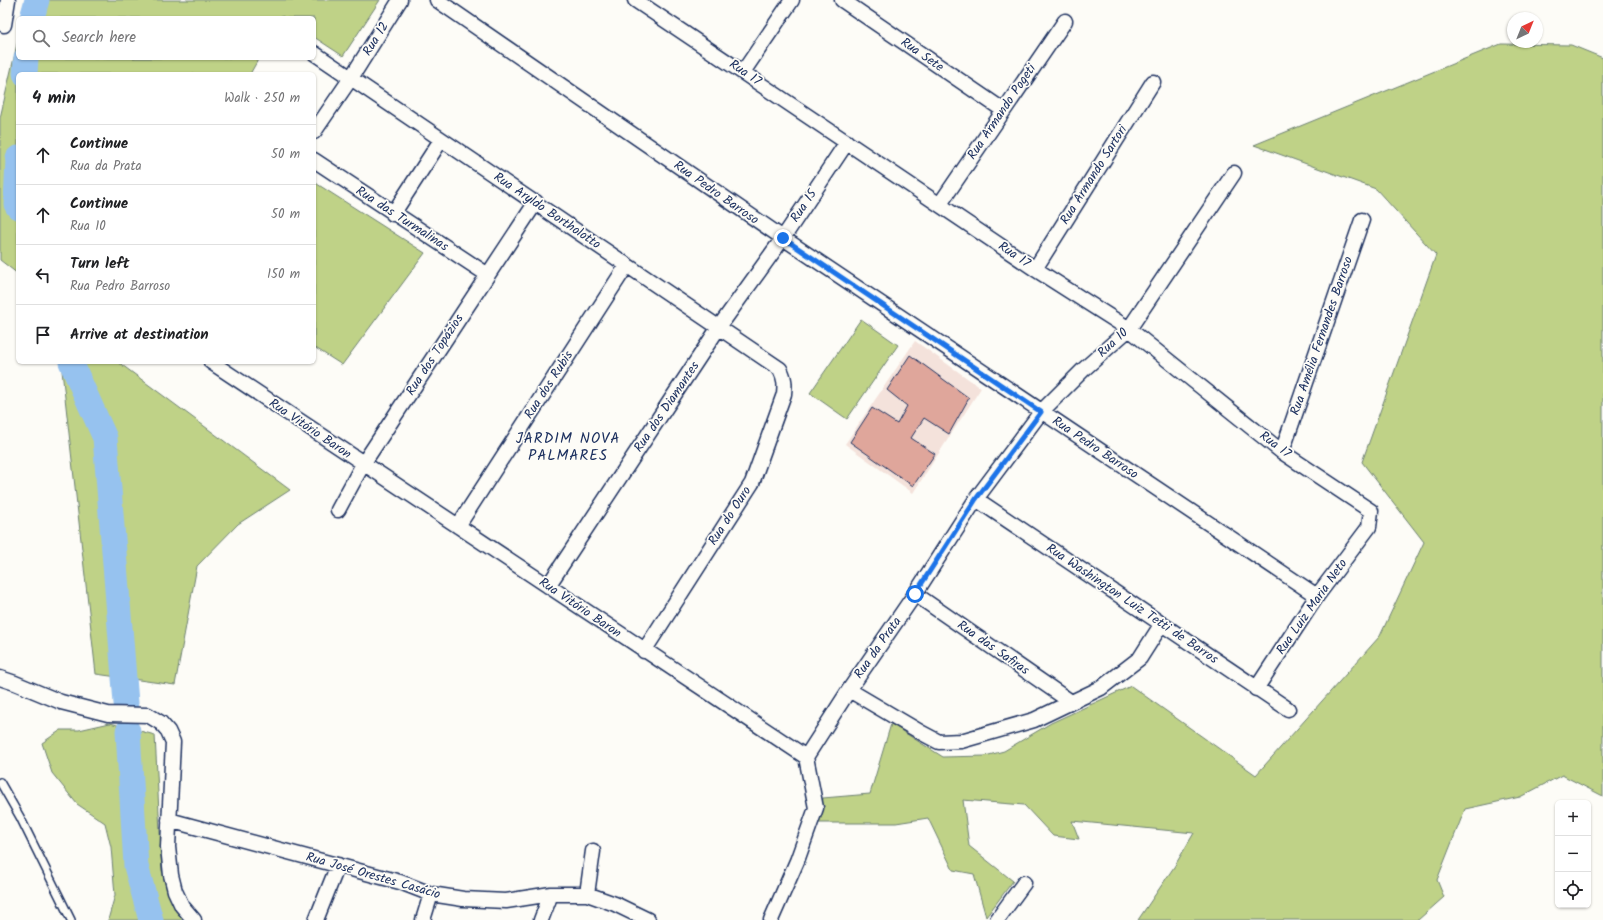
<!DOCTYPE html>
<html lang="en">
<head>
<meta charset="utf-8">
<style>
	body { margin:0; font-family:Kalam,sans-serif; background:#f2f2f2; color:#202124 }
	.controls { position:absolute; right:12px; bottom:12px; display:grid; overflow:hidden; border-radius:6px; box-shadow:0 1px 3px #0004 }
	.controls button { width:36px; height:36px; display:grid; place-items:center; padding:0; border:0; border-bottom:1px solid #e0e0e0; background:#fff; color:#202124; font:20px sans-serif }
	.compass { position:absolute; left:1507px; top:12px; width:36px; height:36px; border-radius:50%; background:#fff; box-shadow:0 1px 3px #0004; rotate:43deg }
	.stop { position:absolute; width:12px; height:12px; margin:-9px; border:3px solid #1a73e8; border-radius:50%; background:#fff }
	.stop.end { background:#1a73e8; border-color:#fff; box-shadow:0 1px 4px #0008 }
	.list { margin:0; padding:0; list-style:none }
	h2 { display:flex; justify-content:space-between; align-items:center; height:52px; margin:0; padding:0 16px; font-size:17px }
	h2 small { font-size:13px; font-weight:400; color:#757577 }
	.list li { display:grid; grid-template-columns:26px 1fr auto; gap:12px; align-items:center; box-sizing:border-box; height:60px; padding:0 16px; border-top:1px solid #e0e0e0 }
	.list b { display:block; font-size:15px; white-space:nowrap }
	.list p { margin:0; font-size:13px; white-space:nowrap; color:#757577 }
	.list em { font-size:13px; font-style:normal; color:#757577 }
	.icon { flex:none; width:22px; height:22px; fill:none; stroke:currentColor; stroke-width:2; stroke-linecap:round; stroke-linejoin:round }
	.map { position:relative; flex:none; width:1603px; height:920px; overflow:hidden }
	.search { position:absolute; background:#fff; box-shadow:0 1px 3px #0004; left:16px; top:16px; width:300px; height:44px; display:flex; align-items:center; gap:10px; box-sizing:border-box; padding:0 14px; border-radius:6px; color:#757577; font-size:15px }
	.panel { position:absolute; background:#fff; box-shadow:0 1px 3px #0004; left:16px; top:72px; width:300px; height:292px; border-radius:6px }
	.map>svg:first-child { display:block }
</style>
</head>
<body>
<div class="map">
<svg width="1603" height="920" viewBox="0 0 1603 920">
	<rect width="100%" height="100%" fill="#fdfcf7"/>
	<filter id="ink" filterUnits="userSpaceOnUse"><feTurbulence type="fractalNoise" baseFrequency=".025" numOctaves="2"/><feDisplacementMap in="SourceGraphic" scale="8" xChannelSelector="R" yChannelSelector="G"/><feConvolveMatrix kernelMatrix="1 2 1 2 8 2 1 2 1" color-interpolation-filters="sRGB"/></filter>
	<g filter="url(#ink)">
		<!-- built -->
		<path fill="#f4e2db" d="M915,341L981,388L913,493L845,444Z"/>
		<!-- green -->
		<path fill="#bfd287" stroke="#6d8072" d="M27,0H380L343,56L314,37V18H285L282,16L281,18H23Z
			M18,40V58H259L250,74H18V274L0,260V118Z
			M1501,44L1571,45L1603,58V796L1562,775L1520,797L1465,809L1437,880L1444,897L1418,920H1138L1174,867L1194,833L1072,821L1079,839L1053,836L1024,805L963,800L969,846L1013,881L986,917L974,874L953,870L928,818L896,823H819L823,798L870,794L891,724L943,757L985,756L1004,751L1051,723L1131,686L1256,775L1380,636L1424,542L1362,462L1436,255L1376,189L1254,145Z
			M314,182L425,253L342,365L314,347Z
			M861,319L898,345L847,419L810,393Z
			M61,362H118L290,490L238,524L197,566L175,685L96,674Z
			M110,723L155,735L162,871L191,920H108L115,895L111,847L105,823L77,804L52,773L42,743L61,730H79Z"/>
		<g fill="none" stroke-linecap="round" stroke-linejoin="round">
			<!-- river -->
			<path stroke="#96c2ef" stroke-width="25" d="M32,18L37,0
				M25,74L26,58
				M18,158L16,204L18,207
				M71,362L105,438L126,703
				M128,731L136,866L151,920"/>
		</g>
		<!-- building -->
		<path fill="#dfa69b" stroke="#1b2f5e" d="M910,355L969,398L949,434L924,418L911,438L935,454L913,486L850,442L872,408L897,424L907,406L887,390Z"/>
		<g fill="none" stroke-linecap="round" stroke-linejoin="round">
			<defs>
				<path id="lane" d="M0,782L20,817L71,920"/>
				<path id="street" d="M437,0L783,238L1317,596
					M635,0L1035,269L1129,329L1282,452L1371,511L1369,527L1317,596L1256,689
					M842,0L1003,110
					M4,25L8,0
					M314,53L780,369C785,379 785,384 784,394L752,483L644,651
					M743,72L792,0
					M314,132L351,78L400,0
					M314,160L488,275
					M940,204L1065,21
					M393,214L441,140
					M1035,269L1153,82
					M211,362L806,757L816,808L797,861L771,920
					M1282,452L1362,220
					M976,499L1288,709
					M338,510L363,464L536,202
					M458,526L627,265
					M548,586L719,327L783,238L847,142
					M915,594L1071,702
					M0,678L15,683L61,702L108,714L148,715L161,723L168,731L173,742L168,847L171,875L175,891L182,906L194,920
					M849,690L922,733L939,742L961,741L1034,720L1101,688L1140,658L1161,625
					M806,757L849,690L915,594L976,499L1041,412L1083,370L1129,329L1234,173
					M169,820L400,882L431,894L463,899L506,901L551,894H587L615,904L648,920
					M587,894L593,851
					M316,920L338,865
					M423,920L431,894
					M541,920L551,894
					M997,920L1024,883"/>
			</defs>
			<!-- lane casing -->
			<use href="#lane" stroke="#1b2f5e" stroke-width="10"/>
			<!-- street casing -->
			<use href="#street" stroke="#1b2f5e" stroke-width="17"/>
			<!-- lane -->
			<use href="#lane" stroke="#fdfcf7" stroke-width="7"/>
			<!-- street -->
			<use href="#street" stroke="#fdfcf7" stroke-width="14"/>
		</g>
	</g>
	<g fill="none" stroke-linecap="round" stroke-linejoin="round" filter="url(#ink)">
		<!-- route -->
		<path stroke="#1a73e8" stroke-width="5" d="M783,238L1041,412L976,499L915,594"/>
	</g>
	<g text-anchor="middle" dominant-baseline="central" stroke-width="3.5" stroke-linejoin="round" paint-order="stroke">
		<!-- street labels -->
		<g font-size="13" fill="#1b2f5e" stroke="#fdfcf7">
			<text transform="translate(376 39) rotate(-58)">Rua 12</text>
			<text transform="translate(922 55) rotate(35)">Rua Sete</text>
			<text transform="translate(745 73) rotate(34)">Rua 17</text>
			<text transform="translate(1002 112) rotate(-56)">Rua Armando Pogeti</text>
			<text transform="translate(1094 175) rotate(-58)">Rua Armando Sartori</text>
			<text transform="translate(716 193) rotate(35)">Rua Pedro Barroso</text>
			<text transform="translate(804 206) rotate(-56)">Rua 15</text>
			<text transform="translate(547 211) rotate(34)">Rua Aryldo Bortholotto</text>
			<text transform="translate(402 219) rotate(33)">Rua das Turmalinas</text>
			<text transform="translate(1014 255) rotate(34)">Rua 17</text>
			<text transform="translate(1322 336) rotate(-71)">Rua Amélia Fernandes Barroso</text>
			<text transform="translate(1113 343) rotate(-43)">Rua 10</text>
			<text transform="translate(435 355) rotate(-57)">Rua dos Topázios</text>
			<text transform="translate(549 385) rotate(-57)">Rua dos Rubis</text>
			<text transform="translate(667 407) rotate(-56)">Rua dos Diamantes</text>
			<text transform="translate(310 429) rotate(34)">Rua Vitório Baron</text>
			<text transform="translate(1275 445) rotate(37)">Rua 17</text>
			<text transform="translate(1095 448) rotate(34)">Rua Pedro Barroso</text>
			<text transform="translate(730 516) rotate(-57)">Rua do Ouro</text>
			<text transform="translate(1132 604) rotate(34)">Rua Washington Luiz Tetti de Barros</text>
			<text transform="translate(1312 607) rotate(-55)">Rua Luiz Maria Neto</text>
			<text transform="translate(580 608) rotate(34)">Rua Vitório Baron</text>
			<text transform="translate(878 648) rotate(-55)">Rua da Prata</text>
			<text transform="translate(993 648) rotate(35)">Rua das Safiras</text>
			<text transform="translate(373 876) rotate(16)">Rua José Orestes Casácio</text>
		</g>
		<!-- quarter labels -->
		<g font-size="15" letter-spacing="1" fill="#1b2f5e" stroke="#fdfcf7">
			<text x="568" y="439">JARDIM NOVA<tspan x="568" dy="17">PALMARES</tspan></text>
		</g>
	</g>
</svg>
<div class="controls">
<button>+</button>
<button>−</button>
<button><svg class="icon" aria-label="locate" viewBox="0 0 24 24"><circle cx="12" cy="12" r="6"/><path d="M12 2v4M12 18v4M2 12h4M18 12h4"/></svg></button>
</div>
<svg class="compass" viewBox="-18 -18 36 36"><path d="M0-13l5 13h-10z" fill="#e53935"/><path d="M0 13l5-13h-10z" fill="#757577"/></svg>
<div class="stop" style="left:915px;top:594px"></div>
<div class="stop end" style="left:783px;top:238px"></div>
<div class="search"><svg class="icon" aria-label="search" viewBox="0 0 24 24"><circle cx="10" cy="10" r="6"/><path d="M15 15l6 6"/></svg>Search here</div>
<section class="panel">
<h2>4 min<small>Walk · 250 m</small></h2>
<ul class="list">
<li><svg class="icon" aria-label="ahead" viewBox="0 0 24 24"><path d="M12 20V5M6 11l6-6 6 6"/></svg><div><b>Continue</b><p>Rua da Prata</p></div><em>50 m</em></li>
<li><svg class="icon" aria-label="ahead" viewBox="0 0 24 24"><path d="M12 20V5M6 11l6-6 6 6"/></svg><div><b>Continue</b><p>Rua 10</p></div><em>50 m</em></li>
<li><svg class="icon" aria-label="left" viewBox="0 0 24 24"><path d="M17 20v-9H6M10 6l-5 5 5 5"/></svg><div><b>Turn left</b><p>Rua Pedro Barroso</p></div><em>150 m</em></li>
<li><svg class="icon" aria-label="arrive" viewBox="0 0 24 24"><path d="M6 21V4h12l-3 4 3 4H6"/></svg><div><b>Arrive at destination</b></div></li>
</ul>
</section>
</div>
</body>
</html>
